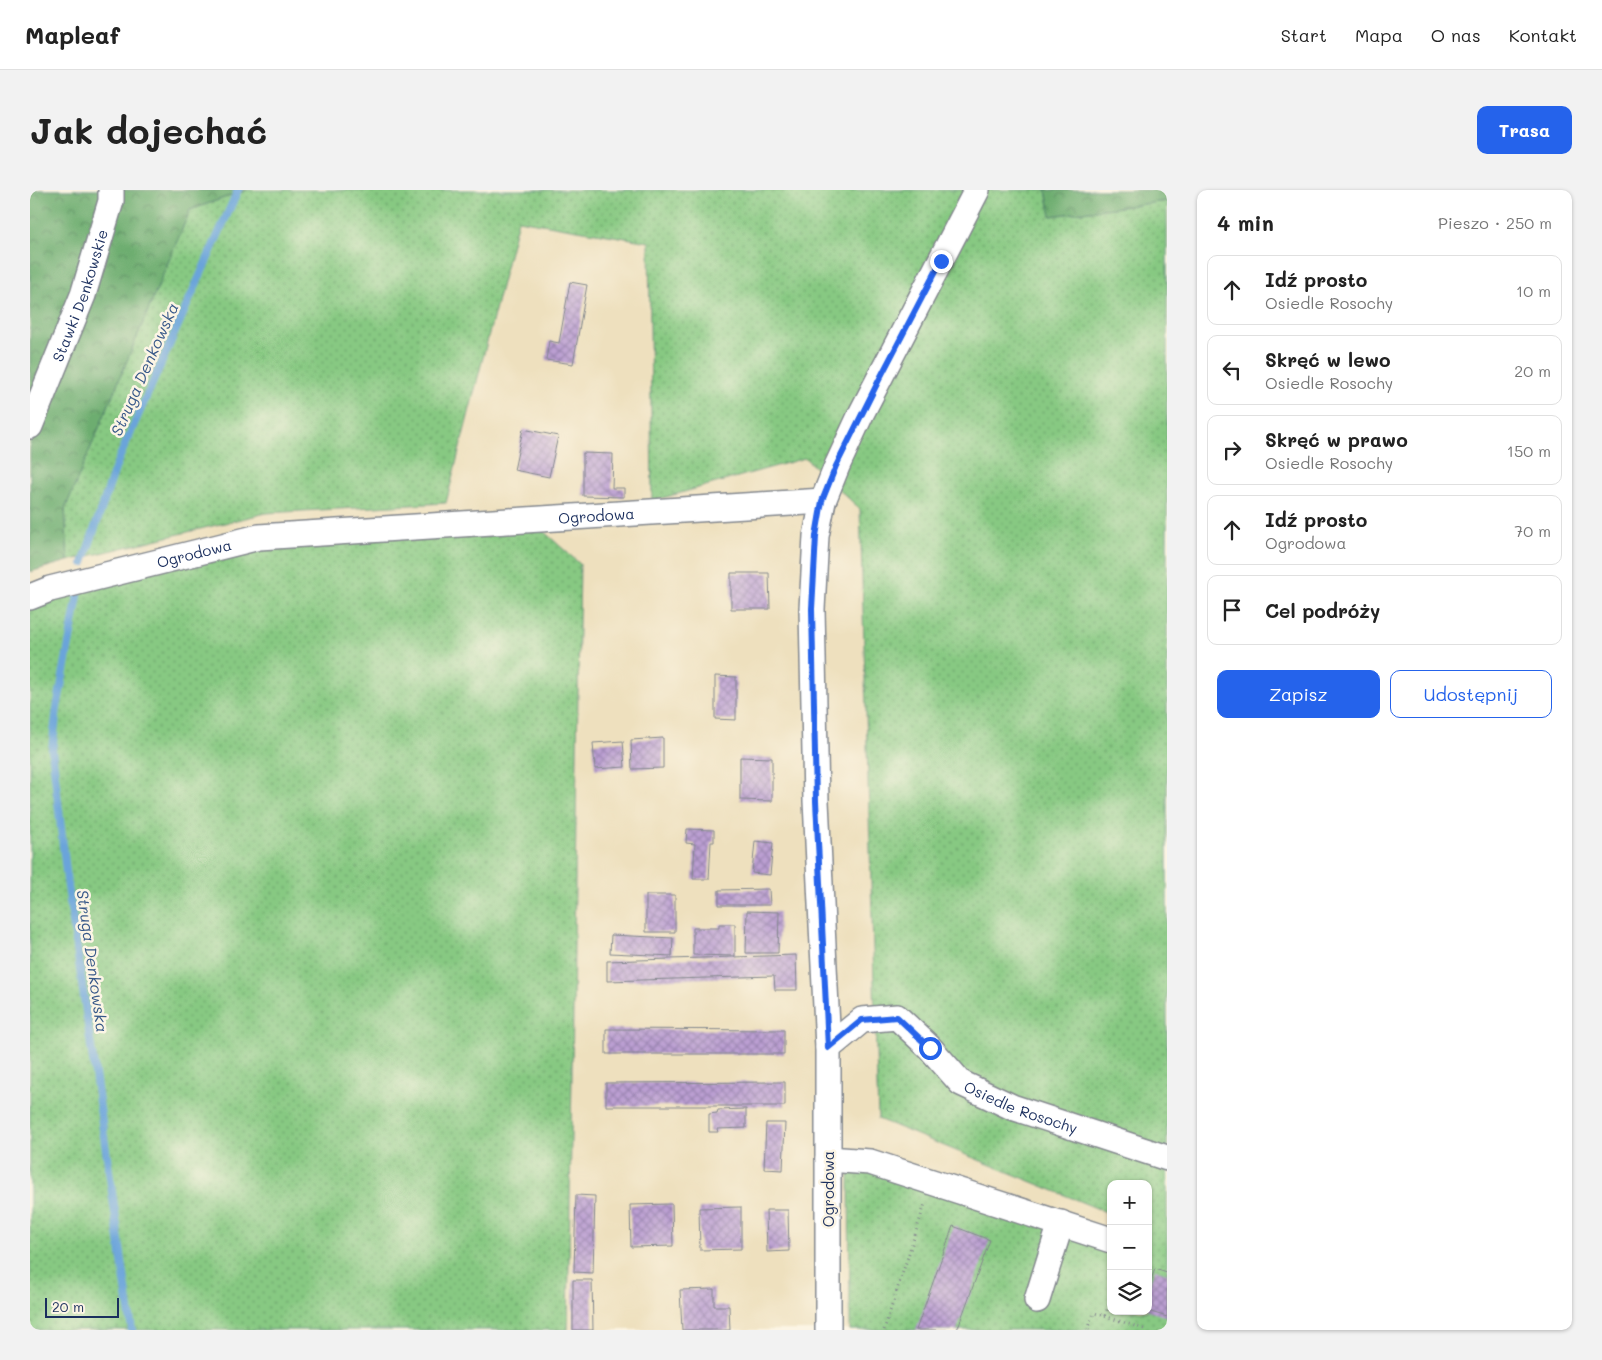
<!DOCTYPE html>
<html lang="pl">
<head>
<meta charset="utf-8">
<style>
	body { margin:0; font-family:Mali,sans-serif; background:#f2f2f2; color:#222 }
	.controls { position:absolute; right:15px; bottom:15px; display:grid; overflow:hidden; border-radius:10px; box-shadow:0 1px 4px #0004 }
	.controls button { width:45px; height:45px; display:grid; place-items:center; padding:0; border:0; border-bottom:1px solid #e0e0e0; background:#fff; color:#222; font:25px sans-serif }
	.scale { position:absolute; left:15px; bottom:12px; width:74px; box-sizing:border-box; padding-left:5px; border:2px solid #1b2f5e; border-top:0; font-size:14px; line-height:18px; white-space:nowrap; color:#1b2f5e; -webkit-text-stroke:4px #fcf5e5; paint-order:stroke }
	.stop { position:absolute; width:15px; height:15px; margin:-11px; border:4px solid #2563eb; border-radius:50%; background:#fff }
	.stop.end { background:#2563eb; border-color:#fff; box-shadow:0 1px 5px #0008 }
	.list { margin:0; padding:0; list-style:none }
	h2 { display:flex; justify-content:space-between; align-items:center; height:65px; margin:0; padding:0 20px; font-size:21px }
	h2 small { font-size:16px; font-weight:400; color:#767676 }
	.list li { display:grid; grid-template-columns:32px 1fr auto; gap:15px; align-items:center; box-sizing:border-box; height:70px; margin:0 10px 10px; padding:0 10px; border:1px solid #e0e0e0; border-radius:10px }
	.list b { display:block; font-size:19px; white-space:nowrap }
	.list p { margin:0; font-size:16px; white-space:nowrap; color:#767676 }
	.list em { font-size:16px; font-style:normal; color:#767676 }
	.actions { display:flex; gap:10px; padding:15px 20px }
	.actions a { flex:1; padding:11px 0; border:1px solid #2563eb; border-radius:10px; text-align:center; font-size:18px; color:#2563eb }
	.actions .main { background:#2563eb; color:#fff }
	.icon { flex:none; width:28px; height:28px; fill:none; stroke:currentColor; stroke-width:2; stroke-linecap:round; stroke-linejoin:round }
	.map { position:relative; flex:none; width:1137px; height:1140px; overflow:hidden; border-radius:10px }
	header { display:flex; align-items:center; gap:30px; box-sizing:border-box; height:70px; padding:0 25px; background:#fff; border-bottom:1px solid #e0e0e0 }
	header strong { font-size:24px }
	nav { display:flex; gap:28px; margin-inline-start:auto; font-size:18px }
	.intro { display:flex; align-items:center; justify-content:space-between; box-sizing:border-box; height:120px; padding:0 30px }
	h1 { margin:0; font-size:35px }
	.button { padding:12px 22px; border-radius:10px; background:#2563eb; color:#fff; font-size:18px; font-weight:700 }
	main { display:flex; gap:30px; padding:0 30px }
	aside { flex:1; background:#fff; border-radius:10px; box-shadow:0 1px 4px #0004 }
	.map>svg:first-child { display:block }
</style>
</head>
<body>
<header>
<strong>Mapleaf</strong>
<nav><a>Start</a><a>Mapa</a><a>O nas</a><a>Kontakt</a></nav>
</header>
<div class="intro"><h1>Jak dojechać</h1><a class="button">Trasa</a></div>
<main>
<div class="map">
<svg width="1137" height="1140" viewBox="0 0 1137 1140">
	<defs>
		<pattern id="grass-dots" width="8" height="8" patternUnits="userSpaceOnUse" patternTransform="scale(1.25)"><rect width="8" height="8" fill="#87c982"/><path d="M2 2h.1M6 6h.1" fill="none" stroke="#6ea46e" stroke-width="1.8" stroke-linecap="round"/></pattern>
		<pattern id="forest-crowns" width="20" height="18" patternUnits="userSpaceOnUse" patternTransform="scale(1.25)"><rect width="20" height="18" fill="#6dad70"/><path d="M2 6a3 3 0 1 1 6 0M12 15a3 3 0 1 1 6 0" fill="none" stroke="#598d5f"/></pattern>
		<pattern id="building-cross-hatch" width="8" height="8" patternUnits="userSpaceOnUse" patternTransform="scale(1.25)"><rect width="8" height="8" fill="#bb9fd2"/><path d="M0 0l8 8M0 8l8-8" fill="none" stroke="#9782ae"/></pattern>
	</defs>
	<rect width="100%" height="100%" fill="#fcf5e5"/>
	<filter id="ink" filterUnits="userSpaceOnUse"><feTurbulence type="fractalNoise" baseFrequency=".02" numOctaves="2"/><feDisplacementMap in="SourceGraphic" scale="10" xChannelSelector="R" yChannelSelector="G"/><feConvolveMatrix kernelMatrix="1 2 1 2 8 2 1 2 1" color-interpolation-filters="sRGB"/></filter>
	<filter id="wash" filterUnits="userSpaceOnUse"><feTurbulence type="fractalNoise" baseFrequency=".0096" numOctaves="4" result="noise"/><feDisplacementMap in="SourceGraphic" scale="20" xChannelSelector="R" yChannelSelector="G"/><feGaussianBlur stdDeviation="1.12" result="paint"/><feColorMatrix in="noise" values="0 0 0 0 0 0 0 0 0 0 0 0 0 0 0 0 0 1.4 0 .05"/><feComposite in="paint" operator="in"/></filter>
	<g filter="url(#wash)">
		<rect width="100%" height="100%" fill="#eee0be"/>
		<!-- grass -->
		<path fill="url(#grass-dots)" stroke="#517c70" d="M217,0H1016L1021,26L1137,11V1140H820L819,971L1081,1050V1121H1118V994H1081V1024L848,929L830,319L775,268L622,311L619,52L488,30L416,313L236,323L38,371L35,319L160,20Z
			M500,329L550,374L538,1140H0V407L229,347Z"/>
		<!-- forest -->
		<path fill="url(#forest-crowns)" stroke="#446e67" d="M0,0H217L160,20L35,319L38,371L0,382Z
			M1016,0H1137V11L1021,26Z"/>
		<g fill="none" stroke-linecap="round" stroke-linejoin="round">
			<!-- stream -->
			<path stroke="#6ba4da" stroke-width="8" d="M53,373L87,273L208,0
				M48,406L27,518L22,560L37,690L102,1140"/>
		</g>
		<g id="blocks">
			<!-- building -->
			<path fill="url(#building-cross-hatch)" d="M540,92L557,95L543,174L516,170L519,151L529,153Z
				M493,239L528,246L519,287L484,280Z
				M553,263L583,264L582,298H594V307L553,306Z
				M701,383H739L740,419H701Z
				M685,486L706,487V530L685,529Z
				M633,548V578L602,579L601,550Z
				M593,551L595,577L565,579L563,553Z
				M710,567L742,568V611L710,610Z
				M657,639L684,640V652H681L679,689H663L665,654L656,653Z
				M725,651L743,653L740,685L722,683Z
				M739,699L740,715H689V700Z
				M616,705H645V742H616Z
				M717,721L749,722L748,763H716Z
				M689,734H705V766L663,765V738H689Z
				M581,745L643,748L642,766L580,763Z
				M766,765L767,800H745L744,786L577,791V771Z
				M576,839L754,840V864H576Z
				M755,892V916H576V893Z
				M716,919V938L687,939L688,942H679V924L687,923L688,920Z
				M736,933H755L753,980L734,979Z
				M546,1005L565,1006L563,1083L544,1082Z
				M642,1014L643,1056L601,1057L600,1015Z
				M711,1017V1059L670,1060L669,1018Z
				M736,1020H758L759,1061L737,1062Z
				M923,1036L960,1050L927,1140H886Z
				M1125,1079L1137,1083V1127L1118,1121V1098Z
				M543,1090H562L563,1140H543Z
				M684,1099V1116H699L700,1140H652L650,1100Z"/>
		</g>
	</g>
	<g filter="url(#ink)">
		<use href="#blocks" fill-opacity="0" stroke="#84888e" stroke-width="1"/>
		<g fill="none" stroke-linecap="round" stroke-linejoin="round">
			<defs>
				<g id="street">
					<path id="s1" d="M0,236L53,105L81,11V0"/>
					<path id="s2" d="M0,407L20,399L229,347L793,311"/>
					<path id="s3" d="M798,858L832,830L867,827L900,858L931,893L982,917L1137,968"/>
					<path d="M798,969L840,972L1081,1050"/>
					<path d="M1007,1110L1031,1033"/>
					<path d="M798,1140V858L786,611L782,419L786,346L793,311L807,276L831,224L947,0"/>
				</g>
			</defs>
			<!-- street casing -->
			<use href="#street" stroke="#84888e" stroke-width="28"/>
			<!-- path -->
			<path stroke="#84888e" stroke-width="3" stroke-dasharray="1 4" stroke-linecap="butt" d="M1075,1126L1117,1140
				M854,1140L895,1014
				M1058,1140L1064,1123L1075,1126L1081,1108"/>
			<!-- street -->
			<use href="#street" stroke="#fff" stroke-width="25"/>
		</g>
	</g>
	<g fill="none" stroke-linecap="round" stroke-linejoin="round" filter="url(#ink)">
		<!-- route -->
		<path stroke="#2563eb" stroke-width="6" d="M900,858L867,827L832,830L798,858L786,611L782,419L786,346L792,311L806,276L849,190L911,71"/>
	</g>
	<g text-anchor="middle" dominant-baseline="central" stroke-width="5" stroke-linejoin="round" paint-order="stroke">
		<!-- street labels -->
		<g font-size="15" fill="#1b2f5e" stroke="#fcf5e5">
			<text stroke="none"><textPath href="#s1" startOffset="140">Stawki Denkowskie</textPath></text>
			<text stroke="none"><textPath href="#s2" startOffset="575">Ogrodowa</textPath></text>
			<text stroke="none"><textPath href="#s2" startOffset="170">Ogrodowa</textPath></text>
			<text stroke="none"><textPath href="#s3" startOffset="236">Osiedle Rosochy</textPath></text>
			<text transform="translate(798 999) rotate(-90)">Ogrodowa</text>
		</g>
		<!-- water labels -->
		<g font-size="16" font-style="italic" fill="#375889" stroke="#fcf5e5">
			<text transform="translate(114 179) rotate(-66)">Struga Denkowska</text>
			<text transform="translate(63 771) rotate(82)">Struga Denkowska</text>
		</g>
	</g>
</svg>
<div class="controls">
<button>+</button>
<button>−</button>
<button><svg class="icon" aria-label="layers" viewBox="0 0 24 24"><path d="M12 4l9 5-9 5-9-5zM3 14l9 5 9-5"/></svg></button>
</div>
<div class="scale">20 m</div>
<div class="stop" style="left:900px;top:858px"></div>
<div class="stop end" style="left:911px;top:71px"></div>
</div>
<aside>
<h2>4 min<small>Pieszo · 250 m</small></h2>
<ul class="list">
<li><svg class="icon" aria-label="ahead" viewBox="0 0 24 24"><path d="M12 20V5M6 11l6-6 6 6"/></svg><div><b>Idź prosto</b><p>Osiedle Rosochy</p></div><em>10 m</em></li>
<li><svg class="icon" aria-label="left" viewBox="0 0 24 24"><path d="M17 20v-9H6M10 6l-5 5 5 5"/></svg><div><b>Skręć w lewo</b><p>Osiedle Rosochy</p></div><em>20 m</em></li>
<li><svg class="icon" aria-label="right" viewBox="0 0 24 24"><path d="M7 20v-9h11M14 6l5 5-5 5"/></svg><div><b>Skręć w prawo</b><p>Osiedle Rosochy</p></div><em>150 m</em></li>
<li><svg class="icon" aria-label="ahead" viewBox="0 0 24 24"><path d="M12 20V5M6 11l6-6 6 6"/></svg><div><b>Idź prosto</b><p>Ogrodowa</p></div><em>70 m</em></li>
<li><svg class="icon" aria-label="arrive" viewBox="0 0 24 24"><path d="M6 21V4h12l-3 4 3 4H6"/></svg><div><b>Cel podróży</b></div></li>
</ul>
<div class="actions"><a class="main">Zapisz</a><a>Udostępnij</a></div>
</aside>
</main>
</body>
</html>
